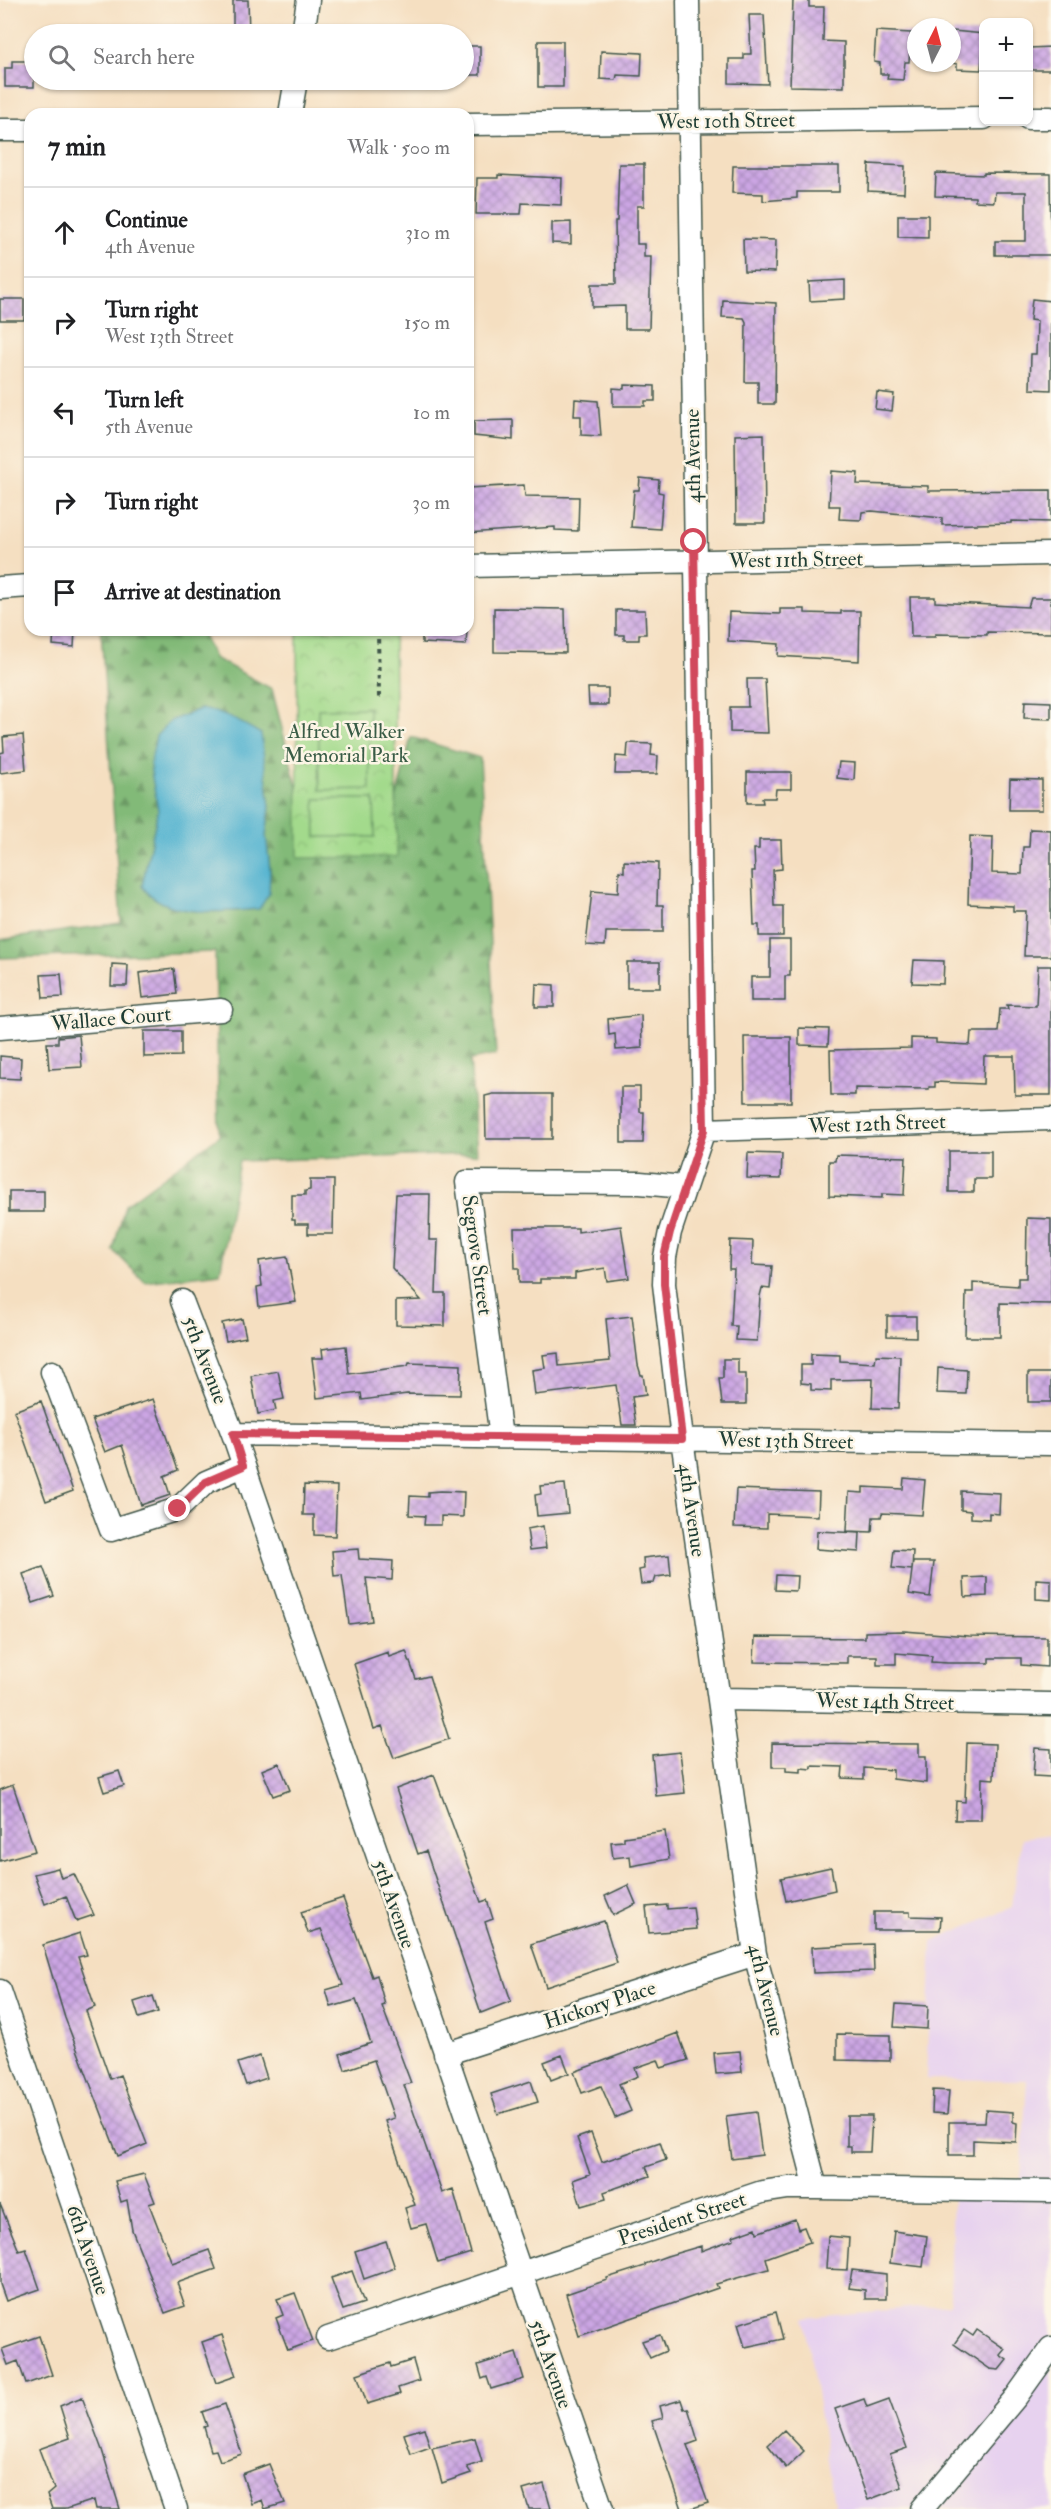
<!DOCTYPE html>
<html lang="en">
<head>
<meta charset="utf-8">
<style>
	body { margin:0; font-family:"IM FELL Double Pica",serif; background:#f6f6f6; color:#202124 }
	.controls { position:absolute; right:18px; top:18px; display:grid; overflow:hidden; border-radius:12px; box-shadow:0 2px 4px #0004 }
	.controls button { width:54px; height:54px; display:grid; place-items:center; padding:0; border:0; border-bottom:2px solid #e0e0e0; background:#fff; color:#202124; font:30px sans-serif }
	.compass { position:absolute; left:907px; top:18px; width:54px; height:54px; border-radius:50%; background:#fff; box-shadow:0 2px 4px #0004; rotate:6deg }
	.stop { position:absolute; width:18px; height:18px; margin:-14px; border:4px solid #d1495b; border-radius:50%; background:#fff }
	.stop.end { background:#d1495b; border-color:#fff; box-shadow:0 2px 6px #0008 }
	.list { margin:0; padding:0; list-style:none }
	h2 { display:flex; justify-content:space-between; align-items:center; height:78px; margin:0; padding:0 24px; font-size:26px }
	h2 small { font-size:20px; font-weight:400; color:#757577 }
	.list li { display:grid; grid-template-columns:39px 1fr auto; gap:18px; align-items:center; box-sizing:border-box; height:90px; padding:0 24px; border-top:2px solid #e0e0e0 }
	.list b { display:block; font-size:22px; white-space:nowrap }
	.list p { margin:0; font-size:20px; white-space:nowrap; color:#757577 }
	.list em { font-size:20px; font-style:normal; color:#757577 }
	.icon { flex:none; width:33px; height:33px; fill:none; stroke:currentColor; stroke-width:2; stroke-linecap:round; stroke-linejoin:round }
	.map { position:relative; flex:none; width:1051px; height:2509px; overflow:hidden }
	.search { position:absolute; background:#fff; box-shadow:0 2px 4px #0004; left:24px; top:24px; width:450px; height:66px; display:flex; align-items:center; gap:15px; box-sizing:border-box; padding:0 21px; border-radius:33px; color:#757577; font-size:22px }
	.panel { position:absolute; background:#fff; box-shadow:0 2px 4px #0004; left:24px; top:108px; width:450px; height:528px; border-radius:18px }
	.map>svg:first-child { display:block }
</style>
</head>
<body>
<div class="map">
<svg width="1051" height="2509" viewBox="0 0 1051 2509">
	<defs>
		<pattern id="forest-firs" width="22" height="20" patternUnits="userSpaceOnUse" patternTransform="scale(1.5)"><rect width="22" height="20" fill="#82ba78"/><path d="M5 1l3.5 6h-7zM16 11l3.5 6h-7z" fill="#6a9863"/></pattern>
		<pattern id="park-crowns" width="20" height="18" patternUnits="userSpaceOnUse" patternTransform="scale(1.5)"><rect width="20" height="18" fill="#a3da8c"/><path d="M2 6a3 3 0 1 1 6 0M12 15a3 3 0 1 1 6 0" fill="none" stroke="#8cbc79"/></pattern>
		<pattern id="building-cross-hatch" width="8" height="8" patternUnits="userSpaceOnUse" patternTransform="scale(1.5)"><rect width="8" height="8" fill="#cca6e4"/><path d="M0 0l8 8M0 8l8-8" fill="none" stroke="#a588ba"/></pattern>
	</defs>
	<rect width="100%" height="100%" fill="#fcf5e5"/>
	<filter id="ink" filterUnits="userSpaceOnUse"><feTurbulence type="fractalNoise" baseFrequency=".0167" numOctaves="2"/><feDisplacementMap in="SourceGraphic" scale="12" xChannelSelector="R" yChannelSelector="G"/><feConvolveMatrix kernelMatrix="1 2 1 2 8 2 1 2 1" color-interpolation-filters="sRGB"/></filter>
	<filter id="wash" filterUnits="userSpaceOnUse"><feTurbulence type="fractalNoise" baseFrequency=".008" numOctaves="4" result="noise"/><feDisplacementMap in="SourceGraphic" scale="24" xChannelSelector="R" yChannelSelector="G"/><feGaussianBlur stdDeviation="1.35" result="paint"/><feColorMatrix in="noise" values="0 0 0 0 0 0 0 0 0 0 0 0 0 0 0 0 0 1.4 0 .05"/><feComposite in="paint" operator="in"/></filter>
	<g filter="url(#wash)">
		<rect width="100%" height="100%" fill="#f5dfc1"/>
		<!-- built -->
		<path fill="#e7d2ef" d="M1051,1835V2509H835L804,2318L950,2304L953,2195H1020L1027,2080L926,2079L932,1941L1012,1907L1021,1839Z"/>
		<!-- forest -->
		<path fill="url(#forest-firs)" stroke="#507c56" stroke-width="1.5" fill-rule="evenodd" d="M101,630H201L214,658L272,689L312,847L388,834L411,737L480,758L496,1055L470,1060L477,1154L239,1161L220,1273L145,1282L113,1250L125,1205L219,1136L215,952L0,958V940L121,923ZM200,709C219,711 243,723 260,734L270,807L266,835L270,870L259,909C222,912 166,919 142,886L158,810L156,793L170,721Z"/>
		<!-- park -->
		<path fill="url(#park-crowns)" stroke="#618c60" stroke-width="1.5" d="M297,630H394L397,857L298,858Z"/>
		<!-- pitch -->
		<path fill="#a3da8c" stroke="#618c60" stroke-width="1.5" d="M369,708L370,789L320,790L318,709Z
			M315,799H374L375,837H316Z"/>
		<!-- water -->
		<path fill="#51b2d0" stroke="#387882" stroke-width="1.5" d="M200,709C219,711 243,723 261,734L270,807L266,835L270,870L269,894L259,909C222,912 166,919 142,886L158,810L150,766L156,736L170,721Z"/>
		<g id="blocks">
			<!-- building -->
			<path fill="url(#building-cross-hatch)" d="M233,0H248L249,34H233Z
				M793,0H809V7H824L823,41L844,42V87L790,86Z
				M749,15H764L768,84L729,83V59H744V54H751Z
				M876,31L911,33L909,62H905L903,80L887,79L888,74H880V63L874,62Z
				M953,31L984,34L981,70L957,69V64L952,63Z
				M538,41H563V87H538Z
				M464,46H480V75H464Z
				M1051,47V70H1029V48Z
				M601,51L642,53L641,76L617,75L616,80L600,79Z
				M12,61H34V87H5V68H12Z
				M619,164H644V206H637V244H644V257H651L649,329H625V306L592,307V284H616L615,221H617Z
				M869,164L905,166L904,193L868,191Z
				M733,166H839V192H797V198L763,201V194L732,193Z
				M936,173L984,175V173L1050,174L1051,255H995V241H1026V192H995L994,202L975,201V197L935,196Z
				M498,175L562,178L561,205L522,203L521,214H476L477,178H498Z
				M898,215H928V238L898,237Z
				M571,222V244L552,243V223Z
				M743,239L776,240L775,272L744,271Z
				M845,280V299L810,301L809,282Z
				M0,299H24V320H0Z
				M1032,299L1051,301V390L1030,389L1031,354H1036L1037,321L1030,320Z
				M723,300L776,303L775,404H758V382H745L746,322L744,318L722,317Z
				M624,385L655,386V401H645V406H613V388L624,389Z
				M877,392L894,394L892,411L875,409Z
				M575,399L598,401L601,436L581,435V416H574Z
				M513,420V440L474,436V421Z
				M764,434L765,523H736L735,435Z
				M831,471L858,473L857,484L928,486V491L1051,490V522L1011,521V523L942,525V518L872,511L862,512L861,520L839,519L840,506H829Z
				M640,478L659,480L658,492L663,493L660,529L631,527L634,490H639Z
				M524,485L525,496L579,497L578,531L555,530V527L468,533V488Z
				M910,597H935V602L1028,607L1031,598H1051V633L987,632V635L935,634V637H911Z
				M494,608L565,609L566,653L494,652Z
				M780,609H805V613L841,614V611H860L859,661L778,656L779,644L728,641L729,612L780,614Z
				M616,610H645L646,634H639V640H624V635H616Z
				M54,630H75L74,647L53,645Z
				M422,630H467L466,645L422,643Z
				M747,679H765L768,733L730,732V707H748Z
				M588,688H608V705H589Z
				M1025,701L1051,702V719L1024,718Z
				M23,735L26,770L0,773V753L4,752L3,737Z
				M628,743L652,744L651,755L658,756L657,774H615L616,756L627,757Z
				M839,762L855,763L854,780L837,778Z
				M747,772H791V789H776L775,798H762L763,803H747Z
				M1010,779L1042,780V810H1009Z
				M1030,829L1051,830V956H1024L1026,911H1013V906L968,904L970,836L993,837L992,873L1022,874L1023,847H1029Z
				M759,840H781L782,869L773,870L774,906H783V936H759V925H754L752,871H755L754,849H759Z
				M624,861L658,863L657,905H663V932H606L605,946L586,945L592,891L618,893L619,871L624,872Z
				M770,940H790V976H785V1001H751V977H770Z
				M914,960L944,961L943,984L912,983Z
				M627,962H660V988H627Z
				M112,964L128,965L127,986H111Z
				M1038,966H1051V1095H1015L1014,1056H984L983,1084L935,1082V1087H929V1089L855,1088V1095H831L830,1050L911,1048V1038L936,1039V1043L970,1045L971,1032H998L1000,1009H1008L1007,1005L1036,1006Z
				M174,969L177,994L142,998L139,973Z
				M61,974L63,997L43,998L41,975Z
				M536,984L554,985V1007H535Z
				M641,1015L642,1048L616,1050L615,1034L609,1035L608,1019Z
				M799,1028L829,1029L828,1046L799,1045Z
				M144,1031H181V1056L144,1057Z
				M79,1035L82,1067L49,1069L47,1043H58V1037Z
				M744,1037H791V1102H745Z
				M0,1056L21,1058L20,1079L0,1078Z
				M621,1087H640V1112H644L643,1143H621Z
				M493,1094H552V1139H486L485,1096Z
				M949,1151H991V1179H974V1192H949Z
				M748,1153L782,1154L781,1179L747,1178Z
				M836,1155L906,1157L904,1195L882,1194V1198L829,1196V1161H835Z
				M310,1180H334L333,1234H308V1224H295V1220H292V1195H305V1191L310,1190Z
				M9,1191H44V1212H9Z
				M396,1194H430L429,1240H438L436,1293H445V1326L396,1325V1301L421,1300L392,1268Z
				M1027,1218L1051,1219V1304L1000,1303V1337H965L966,1292H973V1283L1018,1286V1278H1026Z
				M621,1226L629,1278L607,1281L605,1268L575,1273V1279H540V1283H519V1268H515L514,1228H578V1232Z
				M730,1240L753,1241L752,1265L772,1266L770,1289L762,1288L760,1296L757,1341L736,1340L737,1326H731L734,1269H729Z
				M287,1257L296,1302L259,1307L257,1287L262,1286L259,1261Z
				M632,1316L638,1365L641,1375H643L646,1395L632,1397L636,1425H622L616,1385L535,1395L532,1370L545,1368L543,1355L558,1353L559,1366L610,1361L606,1319Z
				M887,1316H916V1337L887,1336Z
				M242,1319L246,1337L226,1341L222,1323Z
				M346,1346L349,1374L408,1366L409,1363L461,1365L460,1395L407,1394L362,1400L361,1393L317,1398L312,1358H323L322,1349Z
				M811,1354L840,1355V1361L875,1363L876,1355L900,1356L898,1409L872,1408L873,1379L831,1380V1391L811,1390V1384L801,1383V1365H811Z
				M723,1359H738V1374H746V1404H722L719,1378H723Z
				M938,1368L967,1370L966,1394L937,1393Z
				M278,1371L284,1399L274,1401L276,1410L258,1414L251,1376Z
				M1028,1373H1051V1402H1028Z
				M153,1399L178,1470L164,1476L170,1495L141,1505L122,1445L105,1452L92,1419Z
				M41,1401L73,1491L46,1501L14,1411Z
				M904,1478L925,1480L922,1515L882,1513L881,1517H873L872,1532L847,1531L849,1492L863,1493V1487L903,1489Z
				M565,1484L568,1513L537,1516L535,1495L541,1494L540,1486Z
				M304,1485L337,1486L335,1536L314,1535V1515H303Z
				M736,1489L819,1492L818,1516L767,1514V1528L734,1527Z
				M440,1491L464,1492L463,1517L441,1516V1525H424L425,1516L409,1515L410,1496L428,1497V1492Z
				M961,1491L1000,1493L999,1514L989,1513V1519L971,1518V1511L961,1510Z
				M543,1526L546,1548L530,1550L527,1529Z
				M817,1531L860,1533L859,1552L816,1549Z
				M358,1549L359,1559L393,1561L392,1580L366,1578L372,1621L349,1624L342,1575L334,1576L332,1551Z
				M894,1550L913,1551L912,1570L892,1568Z
				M669,1555L671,1575L656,1577L654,1583L641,1584L639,1570L644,1569L643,1558Z
				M913,1562H934L930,1597L909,1594Z
				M43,1567L54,1596L33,1603L23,1574Z
				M776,1575L797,1576L796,1591L775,1590Z
				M987,1577V1596L965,1597L964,1578Z
				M1036,1579L1051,1580V1600L1036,1599Z
				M904,1631L969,1636L1047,1637V1667L1021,1665V1658H989V1663H948L931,1662L932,1656L896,1653V1664H877V1656H847V1663L754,1662L755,1637L865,1638V1632Z
				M406,1651L416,1679L429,1676L449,1739L394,1758L382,1726L374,1729L354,1664L388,1652L389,1657Z
				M772,1743L919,1744V1757H926V1783L893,1779V1770L864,1768V1779L842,1778L843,1767L811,1766V1769L801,1768V1772L786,1771V1767H772Z
				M967,1743L995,1744L994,1779L982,1778L981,1820H955L956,1801L965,1802Z
				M1035,1748L1051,1749V1777L1033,1776Z
				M680,1752L685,1793L656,1796L652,1755Z
				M279,1763L290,1790L273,1796L262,1770Z
				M119,1771L124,1786L104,1792L99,1777Z
				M434,1775L481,1902L487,1900L493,1919L485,1922L511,2001L481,2013L426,1851L418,1854L396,1789Z
				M13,1785L35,1851L0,1861V1790Z
				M665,1831L669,1859L631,1866L630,1856L613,1858L611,1842L624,1841V1837Z
				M831,1867L835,1890L786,1901L781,1878Z
				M58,1868L61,1878L74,1874L94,1915L76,1921L66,1896L45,1904L34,1874Z
				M628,1885L636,1904L613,1915L605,1896Z
				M343,1898L372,1977L377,1975L385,2005L382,2006L411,2083L404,2085L442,2193L453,2189L471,2253L438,2263L426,2224L411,2228L405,2208L415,2205L385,2121L394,2118L374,2060L345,2070L340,2054L371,2043L356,2000L331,2007L326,1990L343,1985L321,1929L308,1933L301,1912Z
				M667,1905V1909L693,1907L696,1929L649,1933L646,1907Z
				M874,1912H910V1916L941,1917L940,1930H874Z
				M604,1921L617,1963L546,1987L531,1944Z
				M80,1933L87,1955L78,1957L95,2007L86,2011L110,2079L120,2075L147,2144L118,2156L65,2018L43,1945Z
				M873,1944L874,1971L813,1973L812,1947Z
				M153,1996L158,2012L139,2018L134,2002Z
				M896,2004L928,2006L927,2029L894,2027Z
				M678,2033L688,2060L661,2068L658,2060L635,2068L638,2076L619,2084L631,2111L615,2118L601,2086L582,2093L574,2072Z
				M837,2034L890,2035V2061L837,2060Z
				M740,2051L742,2072L716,2074L714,2053Z
				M562,2055L569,2073L551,2080L544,2062Z
				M260,2056L267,2078L246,2085L238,2063Z
				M531,2081L538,2102L498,2114L491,2094Z
				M933,2090L949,2091L947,2114L932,2113Z
				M986,2110L1013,2112V2122L1017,2123L1016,2142L973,2140V2155H949V2122H985Z
				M756,2112L762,2155L732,2159L726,2116Z
				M847,2116H872L870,2152H851V2146H847Z
				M591,2133L602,2162L660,2142L666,2160L646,2167L650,2176L604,2192L606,2199L581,2206L573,2180L590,2174L577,2138Z
				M144,2174L155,2202L149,2204L172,2263L209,2250L216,2269L177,2283L185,2306L165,2313L132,2230L127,2200L121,2202L115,2181Z
				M0,2204L19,2251L26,2249L40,2289L6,2301L0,2284Z
				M795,2219L798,2229L804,2227L810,2242L766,2258L769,2269L716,2284L718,2288L579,2336L566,2294L607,2280V2278L645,2266V2264L667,2256L701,2246V2251L734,2239L733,2236L756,2228L757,2233Z
				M894,2231L927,2236L923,2267L890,2263Z
				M828,2236L849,2238L847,2270L826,2269Z
				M386,2241L395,2268L364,2279L355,2251Z
				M852,2270L886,2274V2299H865V2290L849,2288Z
				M352,2271L364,2303L343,2310L331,2278Z
				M295,2293L313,2341L288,2350L276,2318L283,2315L277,2299Z
				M776,2312L783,2339L745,2347L738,2324Z
				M964,2330L973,2336L977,2330L1005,2349L1000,2355L1007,2360L999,2370L990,2369L954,2344Z
				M222,2335L236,2376L216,2383L202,2342Z
				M660,2335L666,2351L650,2358L642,2341Z
				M39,2336L52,2375L26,2384L18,2361L8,2365L2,2349Z
				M516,2353L524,2379L491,2389L487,2377L482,2379L478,2365Z
				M413,2360L419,2381L398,2388L400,2394L367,2404L357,2374L390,2363L391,2367Z
				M82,2397L102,2450L120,2509H96L94,2500L67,2509H52L47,2495L54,2489L39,2449L70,2438L60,2406Z
				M864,2399L867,2407L889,2399L907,2448L890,2454L902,2487L868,2500L835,2409Z
				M681,2400L684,2409L688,2408L698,2441L687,2445L708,2503L690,2509H682L652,2421L663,2418L660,2406Z
				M225,2404L242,2454L220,2461L216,2450L211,2451L204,2427L207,2426L202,2412Z
				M424,2428L430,2447L411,2454L404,2434Z
				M784,2430L804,2451L786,2468L768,2445Z
				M475,2438L482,2462L467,2467L471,2473L442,2483L432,2448Z
				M269,2464L285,2503L265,2509L262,2500L252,2504L242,2474Z
				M544,2484L551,2509H529L523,2490Z"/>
		</g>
	</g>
	<g filter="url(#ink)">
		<use href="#blocks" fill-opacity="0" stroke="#3f5549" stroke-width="1.5"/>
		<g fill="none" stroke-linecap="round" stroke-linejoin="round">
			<defs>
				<path id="minor" d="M688,0L704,1130L670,1232L665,1257L664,1284L682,1439L755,1954L816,2188
					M303,34L308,0
					M290,114L296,80
					M1028,118H1051
					M468,124L984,118
					M0,130H30
					M468,566L1051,554
					M0,588L30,586
					M0,1028L221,1010
					M704,1130L1051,1119
					M182,1301L233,1434L602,2509
					M52,1372L111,1530L178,1509L206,1482L243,1466
					M233,1434L1051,1444
					M501,1437L467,1182L640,1183L684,1187
					M720,1699L1051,1704
					M0,1991L176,2509
					M445,2054L755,1954
					M328,2338L762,2192L788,2188H816L1051,2191
					M922,2509L1016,2397L1051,2348"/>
			</defs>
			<!-- minor casing -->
			<use href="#minor" stroke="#3f5549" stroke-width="25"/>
			<!-- path -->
			<path stroke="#3f5549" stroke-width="4" stroke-dasharray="4.5 4.5" stroke-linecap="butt" d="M378,630L379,699"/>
			<!-- minor -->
			<use href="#minor" stroke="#fff" stroke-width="22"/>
		</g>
	</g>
	<g fill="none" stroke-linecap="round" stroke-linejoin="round" filter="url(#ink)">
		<!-- route -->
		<path stroke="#d1495b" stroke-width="8" d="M178,1509L206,1482L243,1466L233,1434L682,1439L664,1284V1257L670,1232L704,1130L694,542"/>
	</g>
	<g text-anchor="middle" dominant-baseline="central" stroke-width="5" stroke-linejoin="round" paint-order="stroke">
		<!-- street labels -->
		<g font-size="21" fill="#1f3d34" stroke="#fcf5e5">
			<text transform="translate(726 121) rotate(-1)">West 10th Street</text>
			<text transform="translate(693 456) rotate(-91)">4th Avenue</text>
			<text transform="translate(796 560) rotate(-1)">West 11th Street</text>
			<text transform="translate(111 1019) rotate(-5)">Wallace Court</text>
			<text transform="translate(877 1124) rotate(-2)">West 12th Street</text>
			<text transform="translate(477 1255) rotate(82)">Segrove Street</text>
			<text transform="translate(205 1360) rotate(69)">5th Avenue</text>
			<text transform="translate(786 1441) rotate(1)">West 13th Street</text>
			<text transform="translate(692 1510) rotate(82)">4th Avenue</text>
			<text transform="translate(885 1702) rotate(1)">West 14th Street</text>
			<text transform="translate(394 1904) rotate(71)">5th Avenue</text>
			<text transform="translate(766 1990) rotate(76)">4th Avenue</text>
			<text transform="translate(600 2005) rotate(-18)">Hickory Place</text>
			<text transform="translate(682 2219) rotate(-18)">President Street</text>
			<text transform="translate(88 2250) rotate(71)">6th Avenue</text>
			<text transform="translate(551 2364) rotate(71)">5th Avenue</text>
		</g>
		<!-- park labels -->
		<g font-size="21" fill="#395c46" stroke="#fcf5e5">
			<text x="346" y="731">Alfred Walker<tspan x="346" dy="24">Memorial Park</tspan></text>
		</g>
	</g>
</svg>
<div class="controls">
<button>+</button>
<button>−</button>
</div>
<svg class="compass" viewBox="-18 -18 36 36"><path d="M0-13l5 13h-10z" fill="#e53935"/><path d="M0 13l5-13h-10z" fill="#757577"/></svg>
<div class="stop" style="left:694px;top:542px"></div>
<div class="stop end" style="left:178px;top:1509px"></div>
<div class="search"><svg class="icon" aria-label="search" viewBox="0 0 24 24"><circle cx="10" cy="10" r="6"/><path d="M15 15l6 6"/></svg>Search here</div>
<section class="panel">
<h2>7 min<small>Walk · 500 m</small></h2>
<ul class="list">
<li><svg class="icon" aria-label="ahead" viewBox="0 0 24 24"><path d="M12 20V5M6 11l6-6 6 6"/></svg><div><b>Continue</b><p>4th Avenue</p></div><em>310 m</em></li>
<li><svg class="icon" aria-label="right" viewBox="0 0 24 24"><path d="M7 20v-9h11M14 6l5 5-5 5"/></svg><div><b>Turn right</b><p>West 13th Street</p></div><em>150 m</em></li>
<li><svg class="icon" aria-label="left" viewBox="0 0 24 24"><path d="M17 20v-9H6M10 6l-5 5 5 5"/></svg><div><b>Turn left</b><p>5th Avenue</p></div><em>10 m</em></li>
<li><svg class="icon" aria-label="right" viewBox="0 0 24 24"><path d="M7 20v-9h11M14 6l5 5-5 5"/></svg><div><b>Turn right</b></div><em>30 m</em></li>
<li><svg class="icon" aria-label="arrive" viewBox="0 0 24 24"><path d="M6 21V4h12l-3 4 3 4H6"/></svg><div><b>Arrive at destination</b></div></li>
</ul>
</section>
</div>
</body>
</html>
